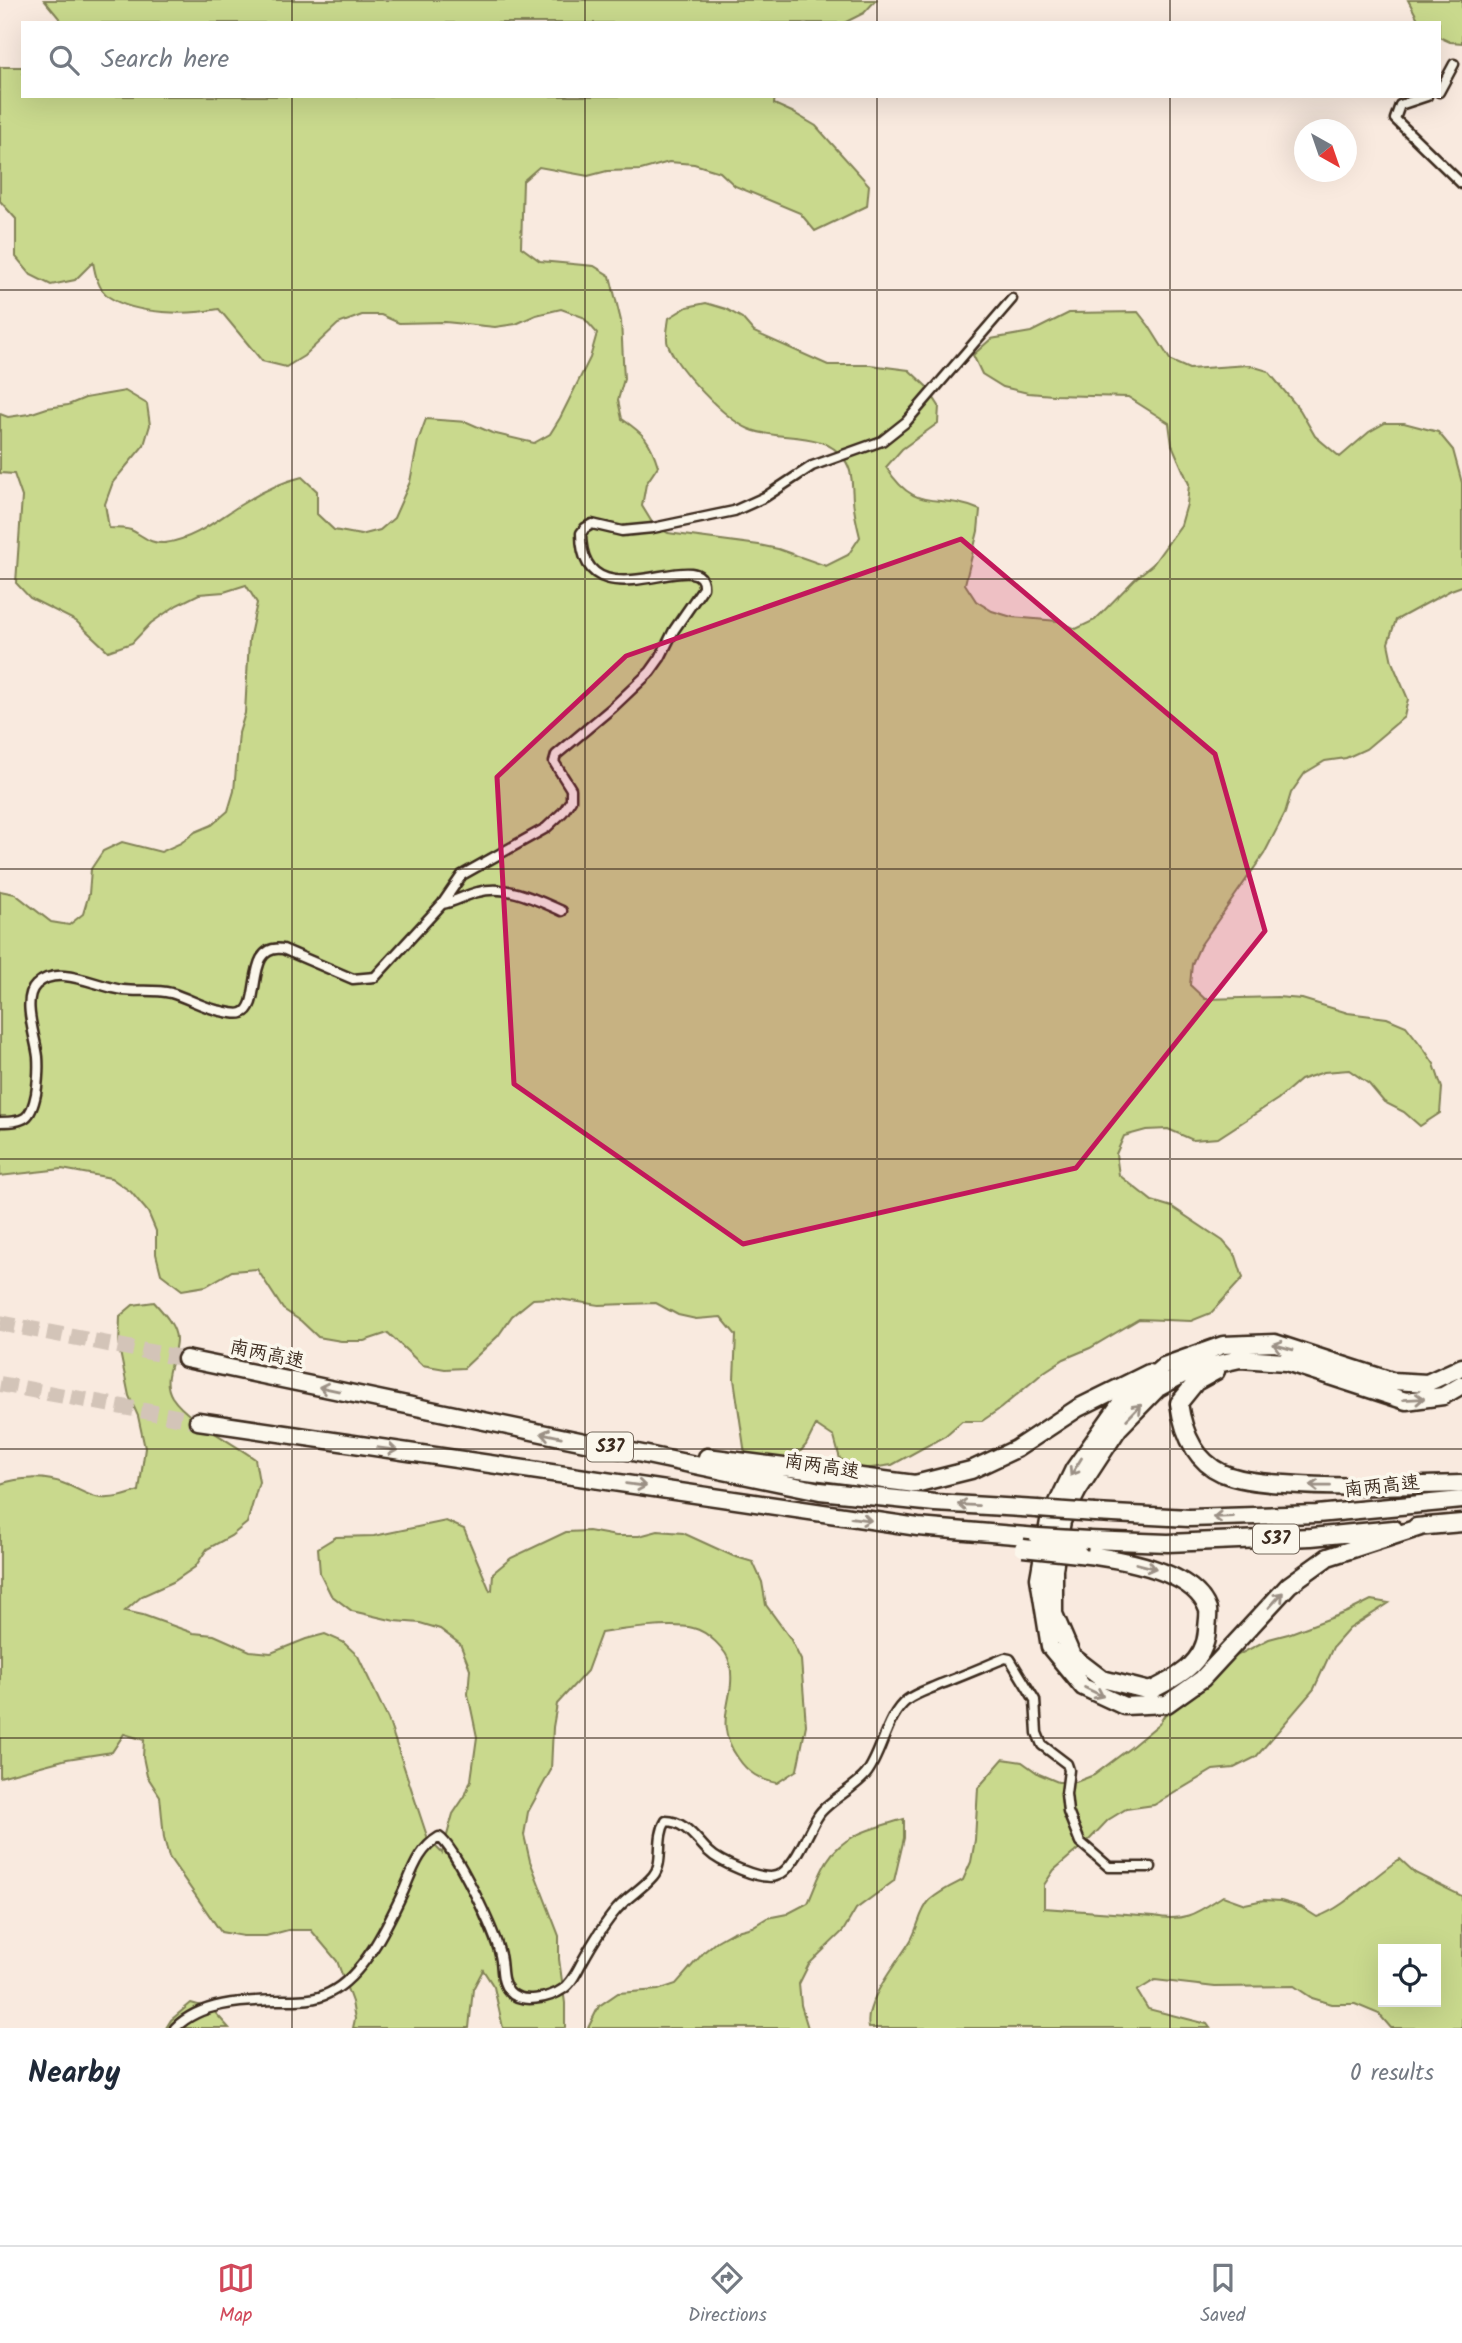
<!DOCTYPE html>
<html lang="en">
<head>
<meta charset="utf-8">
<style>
	body { margin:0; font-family:Kalam,"LXGW WenKai TC",sans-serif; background:#f6f6f7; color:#1f2937 }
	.controls { position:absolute; right:21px; bottom:21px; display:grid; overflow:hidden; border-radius:0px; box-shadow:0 7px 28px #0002 }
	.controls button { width:63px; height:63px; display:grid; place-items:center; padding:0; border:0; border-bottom:2px solid #e0e1e3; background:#fff; color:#1f2937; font:35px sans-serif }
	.compass { position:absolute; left:1294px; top:119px; width:63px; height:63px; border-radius:50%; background:#fff; box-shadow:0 7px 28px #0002; rotate:140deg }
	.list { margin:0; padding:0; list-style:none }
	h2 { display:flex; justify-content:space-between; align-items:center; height:91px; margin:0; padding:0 28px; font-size:30px }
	h2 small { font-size:23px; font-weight:400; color:#747a83 }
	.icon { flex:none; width:38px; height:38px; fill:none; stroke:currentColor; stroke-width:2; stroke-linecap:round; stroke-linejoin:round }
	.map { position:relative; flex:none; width:1462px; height:2028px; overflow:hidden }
	.search { position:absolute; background:#fff; box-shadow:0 7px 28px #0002; left:21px; right:21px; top:21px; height:77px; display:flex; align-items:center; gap:18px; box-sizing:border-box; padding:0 24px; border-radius:0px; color:#747a83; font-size:26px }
	.sheet { height:217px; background:#fff }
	nav { display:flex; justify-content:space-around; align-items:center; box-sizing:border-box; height:98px; border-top:2px solid #e0e1e3; background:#fff; font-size:19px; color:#747a83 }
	nav a { display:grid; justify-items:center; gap:4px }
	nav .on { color:#d1495b }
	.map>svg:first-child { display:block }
</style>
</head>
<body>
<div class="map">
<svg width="1462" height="2028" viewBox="0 0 1462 2028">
	<rect width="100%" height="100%" fill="#f9eadf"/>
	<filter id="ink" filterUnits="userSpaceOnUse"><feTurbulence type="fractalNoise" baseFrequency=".0143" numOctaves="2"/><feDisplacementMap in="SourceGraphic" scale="14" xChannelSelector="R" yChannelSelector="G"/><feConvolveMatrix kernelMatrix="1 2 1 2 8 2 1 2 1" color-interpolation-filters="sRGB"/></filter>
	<g filter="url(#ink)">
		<!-- green -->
		<path fill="#c9d98d" stroke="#828256" stroke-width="2" fill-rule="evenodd" d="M44,0H876L864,13L844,23H63Z
			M1408,0H1462V43L1450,42L1439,37V23H1420Z
			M0,67H23V96H775L774,104L792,112L816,126L869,185L867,206L815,231L800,213L735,186L720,172L694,164L669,162L641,170L607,171L588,176L539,167L523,181L521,247L540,261L594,266L610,276L621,321L624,379L618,400L622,419C644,434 650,440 658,466L646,484L642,506L653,524L668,533L759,545L778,549L826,566L848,555L860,537C857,525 854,513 853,500C852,487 853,470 844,459C823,429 779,442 749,429C725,419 678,370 668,345C665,338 668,326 669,318L687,307L706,303L726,309L742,318L754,332L828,365H870L909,370L926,386L939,406L938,423L902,449L886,467C917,516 937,491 980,510L978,531L965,584L976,601L992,611L1012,617L1058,621L1076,629L1095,620L1135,579L1153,564L1181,525L1187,504L1189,484L1172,445L1169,423L1128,397L1053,395L1028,393L1003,387L982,374L973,355L991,339L1031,332L1069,313L1138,312L1149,326L1171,361L1189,369L1248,365L1268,371L1300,410L1315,436L1340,457L1369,432L1385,423H1404L1438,432L1453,450L1462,483V586L1451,590L1396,620L1388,643L1392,662L1408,699L1404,717L1366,749L1346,758L1325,761L1305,773L1291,793L1285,813L1264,854L1200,946L1192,964L1190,985L1205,999L1277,997L1302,999L1348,1013L1387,1018L1406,1026L1424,1049L1434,1064L1442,1088L1440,1113L1420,1126L1404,1112L1384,1102L1369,1084L1349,1070L1324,1072L1300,1080L1278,1099L1218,1138L1193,1140L1168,1129L1146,1130L1124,1136L1116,1154L1119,1175L1152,1201L1172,1207L1223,1241L1236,1256L1243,1278L1211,1313L1191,1321L1139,1319L1090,1348L1064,1359L1044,1372L1001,1408L982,1421H962L945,1436L892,1465L864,1469L840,1459L834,1437L816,1425L806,1445L792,1461H746L734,1379L736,1335L721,1317L696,1319L678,1315L656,1303L599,1305L552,1298L533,1299L512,1316L498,1336L464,1368L445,1369L422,1365L388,1333L364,1341H341L318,1337L301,1321L283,1309L257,1269L232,1271L206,1286L182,1290L161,1274L156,1254V1231L148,1212L131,1192L111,1178L62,1169L0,1176V891L15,894L51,922L69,925L83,914L89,894L91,869L103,851L122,842L161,852L181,843L195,832L212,825L228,811L234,791L239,733L245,713L249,640L257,603L246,585L224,592L199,594L177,605L151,623L132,643L108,651L76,621L30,598L16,583L22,497L14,474L0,473V414L8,417L29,414L47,408L68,405L85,398L125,391L147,404L150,425L144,445L113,482L105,504L109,528C116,528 125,528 131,530C144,536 149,544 165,543C195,539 218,519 242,504C261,492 281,482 302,477L317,491V514L334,530L361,535L380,530L394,518L410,482L418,441L426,419L467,422L492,433L534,443L550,434L560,418L590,358L597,333L583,317L561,309L536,315L516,324L495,327L445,322L399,323L381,315H362L338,324L304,356L286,367L262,361L219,309C188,315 136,315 109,297C98,289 95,274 93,262L75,280L51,285L31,275L16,257V219L0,201Z
			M154,1302C163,1312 176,1326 176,1339C176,1360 160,1377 172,1397C187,1420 232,1442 255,1459L259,1482L247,1523L231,1536L207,1549L195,1567L173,1582L142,1596L125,1611L143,1615L193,1633L214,1635L250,1651L271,1653L306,1639L325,1634L343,1642L358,1656L388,1719L428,1839L442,1853L453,1814L465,1796L471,1780L477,1737L468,1694L470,1669L460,1644L440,1629L420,1623L395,1621L352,1611L331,1595L320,1573L318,1548L336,1537L374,1536L446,1521L464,1529L490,1591L492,1590L493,1573L511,1558L566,1532L589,1531L616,1536H639L658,1531L683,1533L733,1556L753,1562L762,1582L766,1605L790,1638L801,1660L806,1725L797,1770L777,1783C760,1780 748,1773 738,1758C711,1720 737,1701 730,1664C727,1650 707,1631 693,1628C672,1623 624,1629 601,1633L587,1671L557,1704L553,1727L551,1770L528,1812L524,1835L530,1861L559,1936V1959L565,2003V2028H503L494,1987L483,1970L473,1989L469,2028H353L355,2019L352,2002L337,1961L311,1930H288L266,1936H243L221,1932L169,1857L164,1838L160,1796L147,1776L143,1757L144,1740L124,1734L112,1752L67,1759L0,1777V1484C19,1477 46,1476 65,1484C77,1488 89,1497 101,1498C115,1499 127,1495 139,1491L145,1448L138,1416L129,1396L119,1347L120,1316L133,1305Z
			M1371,1600L1389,1603L1349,1629L1333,1647L1314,1689L1256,1757L1234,1768L1213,1770L1154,1805L1126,1809L1108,1820L1090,1839L1054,1870L1044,1885V1908L1154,1916C1185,1923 1198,1912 1223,1896L1245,1904L1264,1900L1281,1901L1301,1907L1317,1917C1348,1906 1372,1876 1400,1859L1415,1873L1462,1896V2028H1391L1379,2014L1355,2004H1332L1312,1998L1294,1986L1215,1987L1155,1980L1137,1991L1148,2009L1207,2024L1210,2028H869C863,2002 898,1962 911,1940C918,1928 920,1910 930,1900C940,1891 951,1886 963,1880L971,1862L975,1840L978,1788L1003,1759L1022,1762L1039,1774L1058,1782H1076L1094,1775L1130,1748L1159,1724L1169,1708L1234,1657L1269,1639L1288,1634L1347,1612ZM1383,1949H1436V2002H1383Z
			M904,1819V1838L894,1881L856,1909L843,1931L809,1964L799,1984L801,2005L808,2028H588L599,2006L618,1993L658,1990L676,1984L704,1952L717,1941L733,1932L752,1927L767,1918L787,1914L808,1903C814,1890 819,1874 827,1861C844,1833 875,1828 904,1819Z
			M191,2003L212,2009L229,2028H166L171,2020Z"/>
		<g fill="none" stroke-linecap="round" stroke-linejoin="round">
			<!-- highway-tunnel -->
			<path stroke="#d3c4b8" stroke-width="16" stroke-dasharray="16 8" stroke-linecap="butt" d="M0,1323L186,1359
				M0,1384L198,1421"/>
			<defs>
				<path id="street" d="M1439,92L1454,64
					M1427,96L1400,105L1395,119L1462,184
					M442,904C455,902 465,895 478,892C507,884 537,900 562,911
					M0,1122C25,1122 31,1119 36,1094C38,1081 39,1070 38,1057C36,1038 21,999 36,985C58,963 97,987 123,990C138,992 155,989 171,993C188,998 204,1008 221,1011C226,1012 237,1015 242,1013C263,1007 244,943 283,949L353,979L375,977L442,904L462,875L546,828L563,812L571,800V789L554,762L556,755L612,708L650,672L660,658L674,630L703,588C706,540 581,630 581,533L585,528L592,524L622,531L653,528L734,511L765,497L812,466L882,441L906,422L1012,299
					M175,2028C202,2001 246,2001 282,2000C297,2000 314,2001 329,1993C364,1976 388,1924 404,1890C413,1869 419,1849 439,1837C455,1847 496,1934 500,1955C503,1967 500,1981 509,1991C521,2005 550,1998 563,1989C572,1983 577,1971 582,1962C592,1944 603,1925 617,1909C627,1897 642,1889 653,1876C665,1862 655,1839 666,1821C685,1821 696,1839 708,1851C719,1862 761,1881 776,1876C794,1871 808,1831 818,1816C826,1802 854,1789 866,1774C882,1754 886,1716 907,1700C916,1693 930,1689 941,1684C962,1676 983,1667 1005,1658L1010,1659L1035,1700L1037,1733L1042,1745L1067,1764L1069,1770L1066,1794L1068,1812L1080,1842L1109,1867H1151"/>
				<path id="highway" d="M186,1359L820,1491L935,1503L1037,1509
					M1216,1371L1196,1382L1179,1403C1183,1431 1193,1460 1222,1473C1241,1481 1263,1483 1285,1484C1344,1489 1403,1485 1462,1484
					M198,1421L918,1527L1038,1537
					M707,1457L915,1484L971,1470L1016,1449L1078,1408L1149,1373
					M1095,1513L1189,1518L1317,1514L1462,1500
					M1424,1526L1328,1557L1289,1585L1202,1679L1167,1704L1124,1706L1083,1687L1050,1647L1039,1578L1049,1521L1074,1469L1120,1404L1164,1366L1223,1345L1275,1343L1392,1381L1427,1383L1462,1367
					M1416,1527L1462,1523
					M1089,1540L1168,1543L1311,1537L1394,1529
					M1079,1554C1115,1558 1194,1569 1208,1610C1209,1615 1207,1625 1207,1631C1205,1664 1176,1678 1150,1691L1102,1679L1072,1656L1054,1614V1569L1062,1521L1078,1490L1118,1429L1158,1388L1191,1370L1240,1359L1286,1362L1406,1401L1443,1396L1462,1385"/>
			</defs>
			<!-- street casing -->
			<use href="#street" stroke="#3b2a1e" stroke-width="13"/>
			<!-- highway casing -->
			<use href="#highway" stroke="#3b2a1e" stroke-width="21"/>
			<!-- street -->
			<use href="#street" stroke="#fbf7ec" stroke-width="8"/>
			<!-- highway -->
			<use href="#highway" stroke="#fbf7ec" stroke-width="16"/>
			<defs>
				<path id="highway-bridge" d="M1037,1509L1095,1513
					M1038,1537L1089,1540
					M1023,1548L1079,1554"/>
			</defs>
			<!-- highway-bridge casing -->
			<use href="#highway-bridge" stroke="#3b2a1e" stroke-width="21" stroke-linecap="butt"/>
			<!-- highway-bridge -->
			<use href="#highway-bridge" stroke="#fbf7ec" stroke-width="16"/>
		</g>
		<!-- one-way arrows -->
		<defs><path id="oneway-shaft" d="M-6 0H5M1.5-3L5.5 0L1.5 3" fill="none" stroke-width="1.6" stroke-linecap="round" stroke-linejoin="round" transform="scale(1.75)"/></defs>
		<g stroke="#9b9085">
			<use href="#oneway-shaft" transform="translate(1283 1347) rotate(-164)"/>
			<use href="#oneway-shaft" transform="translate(329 1389) rotate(-168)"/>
			<use href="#oneway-shaft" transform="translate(1414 1399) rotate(-3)"/>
			<use href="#oneway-shaft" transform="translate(1134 1412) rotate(-46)"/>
			<use href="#oneway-shaft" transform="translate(551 1435) rotate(-168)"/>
			<use href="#oneway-shaft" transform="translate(387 1449) rotate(8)"/>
			<use href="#oneway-shaft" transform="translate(1076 1467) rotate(122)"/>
			<use href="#oneway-shaft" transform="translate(636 1485) rotate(8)"/>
			<use href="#oneway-shaft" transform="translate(1320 1486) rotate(-179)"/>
			<use href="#oneway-shaft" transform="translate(968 1505) rotate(-177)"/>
			<use href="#oneway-shaft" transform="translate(1223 1517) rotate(178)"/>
			<use href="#oneway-shaft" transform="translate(861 1519) rotate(8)"/>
			<use href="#oneway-shaft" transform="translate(1146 1566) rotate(14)"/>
			<use href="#oneway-shaft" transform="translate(1276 1600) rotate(-48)"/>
			<use href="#oneway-shaft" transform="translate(1094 1692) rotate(26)"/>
		</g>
	</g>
	<!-- marked area -->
	<path fill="#c2185b" fill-opacity="0.2" stroke="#c2185b" stroke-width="5" stroke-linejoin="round" d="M961,539L1215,754L1265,931L1076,1168L743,1244L514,1084L497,777L626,656Z"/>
	<!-- grid -->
	<path fill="none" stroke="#3b2a1e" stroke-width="2" stroke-opacity="0.55" d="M292,0V23M585,0V23M877,0V23M1170,0V23M292,96V2028M585,96V2028M877,96V2028M1170,96V2028M0,290H1462M0,579H1462M0,869H1462M0,1159H1462M0,1449H1462M0,1738H1462"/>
	<g text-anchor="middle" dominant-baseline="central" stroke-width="7" stroke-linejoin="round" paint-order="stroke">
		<!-- shield labels -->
		<g fill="#fbf7ec" stroke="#75685c" stroke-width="2">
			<rect x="587" y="1432.5" width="46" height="29" rx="5"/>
			<rect x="1253" y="1524.5" width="46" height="29" rx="5"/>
		</g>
		<g font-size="18" font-weight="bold" fill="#3b2a1e">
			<text x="610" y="1447">S37</text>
			<text x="1276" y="1539">S37</text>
		</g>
		<!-- street labels -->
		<g font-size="19" fill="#3b2a1e" stroke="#fbf7ec">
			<text transform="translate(267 1355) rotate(12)">南两高速</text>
			<text transform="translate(822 1467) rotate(9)">南两高速</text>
			<text transform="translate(1382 1487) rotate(-6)">南两高速</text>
		</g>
	</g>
</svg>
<div class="controls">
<button><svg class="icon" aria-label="locate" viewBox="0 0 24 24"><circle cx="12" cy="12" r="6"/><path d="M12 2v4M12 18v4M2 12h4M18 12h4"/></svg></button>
</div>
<svg class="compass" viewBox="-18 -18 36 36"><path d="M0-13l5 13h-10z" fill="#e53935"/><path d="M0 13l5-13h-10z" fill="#747a83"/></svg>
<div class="search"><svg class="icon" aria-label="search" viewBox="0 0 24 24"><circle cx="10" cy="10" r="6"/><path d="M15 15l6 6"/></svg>Search here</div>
</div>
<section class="sheet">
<h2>Nearby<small>0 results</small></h2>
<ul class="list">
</ul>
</section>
<nav>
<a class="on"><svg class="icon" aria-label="map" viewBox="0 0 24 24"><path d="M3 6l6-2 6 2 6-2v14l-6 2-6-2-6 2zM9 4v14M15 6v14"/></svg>Map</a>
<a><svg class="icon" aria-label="directions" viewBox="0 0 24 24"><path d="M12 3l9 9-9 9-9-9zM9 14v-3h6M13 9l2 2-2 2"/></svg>Directions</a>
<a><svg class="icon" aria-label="saved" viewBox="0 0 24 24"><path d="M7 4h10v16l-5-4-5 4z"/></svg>Saved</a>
</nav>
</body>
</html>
